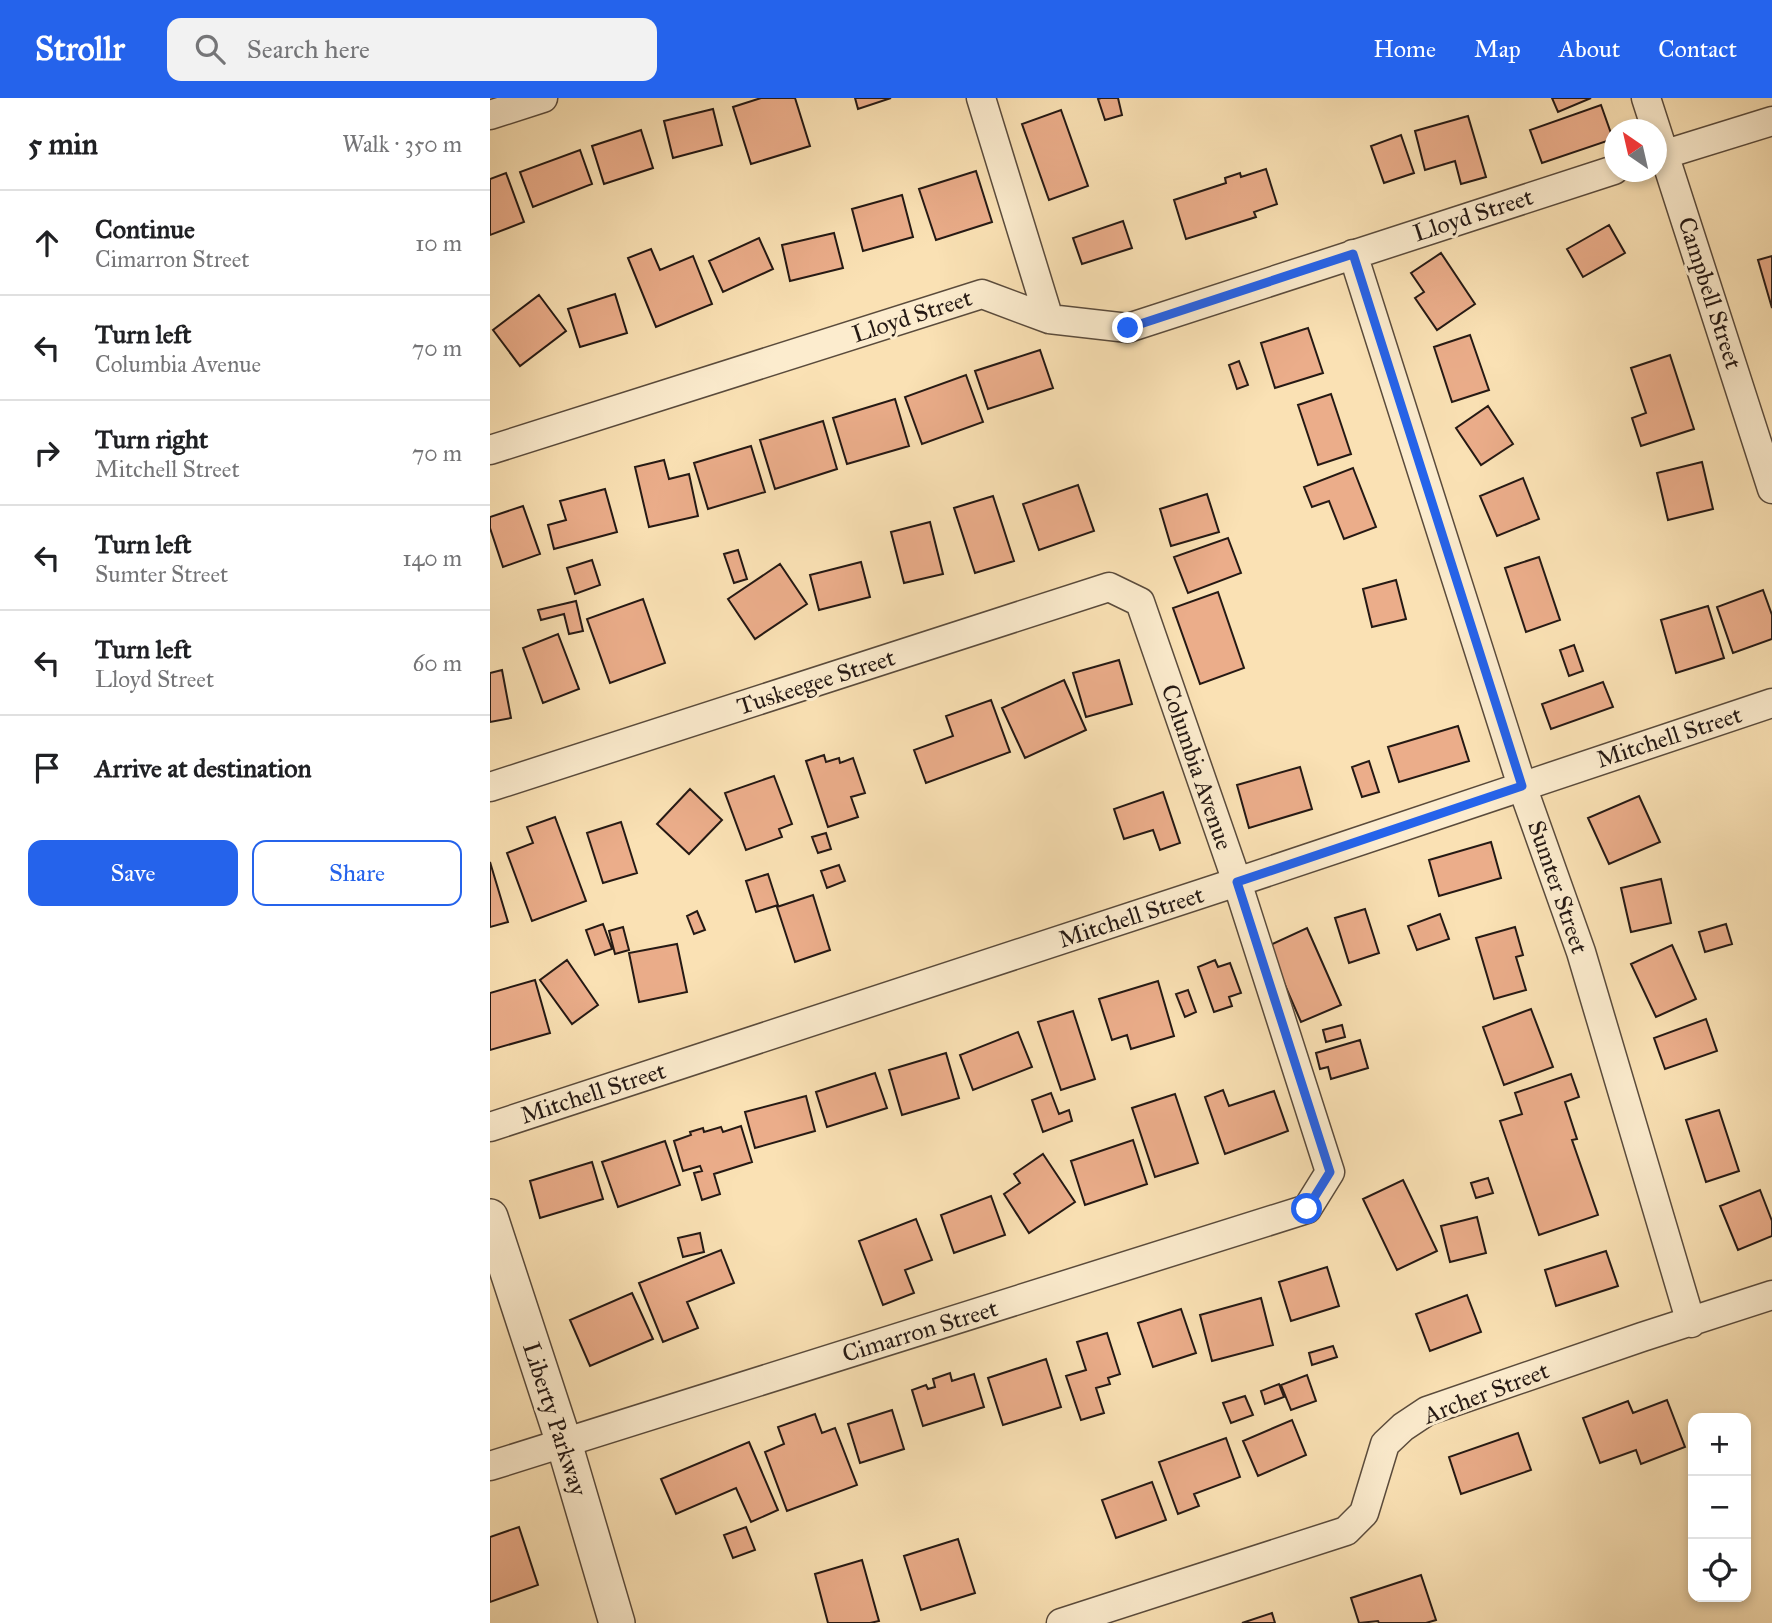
<!DOCTYPE html>
<html lang="en">
<head>
<meta charset="utf-8">
<style>
	body { margin:0; font-family:"IM FELL Great Primer",serif; background:#f2f2f2; color:#202124 }
	.controls { position:absolute; right:21px; bottom:21px; display:grid; overflow:hidden; border-radius:14px; box-shadow:0 4px 10px #0003 }
	.controls button { width:63px; height:63px; display:grid; place-items:center; padding:0; border:0; border-bottom:2px solid #e0e0e0; background:#fff; color:#202124; font:35px sans-serif }
	.compass { position:absolute; left:1114px; top:21px; width:63px; height:63px; border-radius:50%; background:#fff; box-shadow:0 4px 10px #0003; rotate:326deg }
	.stop { position:absolute; width:21px; height:21px; margin:-16px; border:5px solid #2563eb; border-radius:50%; background:#fff }
	.stop.end { background:#2563eb; border-color:#fff; box-shadow:0 2px 7px #0008 }
	.list { margin:0; padding:0; list-style:none }
	h2 { display:flex; justify-content:space-between; align-items:center; height:91px; margin:0; padding:0 28px; font-size:30px }
	h2 small { font-size:23px; font-weight:400; color:#757577 }
	.list li { display:grid; grid-template-columns:46px 1fr auto; gap:21px; align-items:center; box-sizing:border-box; height:105px; padding:0 28px; border-top:2px solid #e0e0e0 }
	.list b { display:block; font-size:26px; white-space:nowrap }
	.list p { margin:0; font-size:23px; white-space:nowrap; color:#757577 }
	.list em { font-size:23px; font-style:normal; color:#757577 }
	.actions { display:flex; gap:14px; padding:21px 28px }
	.actions a { flex:1; padding:16px 0; border:2px solid #2563eb; border-radius:14px; text-align:center; font-size:24px; color:#2563eb }
	.actions .main { background:#2563eb; color:#fff }
	.icon { flex:none; width:38px; height:38px; fill:none; stroke:currentColor; stroke-width:2; stroke-linecap:round; stroke-linejoin:round }
	.map { position:relative; flex:none; width:1282px; height:1525px; overflow:hidden }
	header { display:flex; align-items:center; gap:42px; box-sizing:border-box; height:98px; padding:0 35px; background:#2563eb; color:#fff }
	header strong { font-size:33px }
	nav { display:flex; gap:38px; margin-inline-start:auto; font-size:24px }
	.search { width:490px; height:63px; background:#f2f2f2; display:flex; align-items:center; gap:18px; box-sizing:border-box; padding:0 24px; border-radius:14px; color:#757577; font-size:26px }
	main { display:flex }
	aside { flex:1; background:#fff }
	.map>svg:first-child { display:block }
</style>
</head>
<body>
<header>
<strong>Strollr</strong>
<div class="search"><svg class="icon" aria-label="search" viewBox="0 0 24 24"><circle cx="10" cy="10" r="6"/><path d="M15 15l6 6"/></svg>Search here</div>
<nav><a>Home</a><a>Map</a><a>About</a><a>Contact</a></nav>
</header>
<main>
<aside>
<h2>5 min<small>Walk · 350 m</small></h2>
<ul class="list">
<li><svg class="icon" aria-label="ahead" viewBox="0 0 24 24"><path d="M12 20V5M6 11l6-6 6 6"/></svg><div><b>Continue</b><p>Cimarron Street</p></div><em>10 m</em></li>
<li><svg class="icon" aria-label="left" viewBox="0 0 24 24"><path d="M17 20v-9H6M10 6l-5 5 5 5"/></svg><div><b>Turn left</b><p>Columbia Avenue</p></div><em>70 m</em></li>
<li><svg class="icon" aria-label="right" viewBox="0 0 24 24"><path d="M7 20v-9h11M14 6l5 5-5 5"/></svg><div><b>Turn right</b><p>Mitchell Street</p></div><em>70 m</em></li>
<li><svg class="icon" aria-label="left" viewBox="0 0 24 24"><path d="M17 20v-9H6M10 6l-5 5 5 5"/></svg><div><b>Turn left</b><p>Sumter Street</p></div><em>140 m</em></li>
<li><svg class="icon" aria-label="left" viewBox="0 0 24 24"><path d="M17 20v-9H6M10 6l-5 5 5 5"/></svg><div><b>Turn left</b><p>Lloyd Street</p></div><em>60 m</em></li>
<li><svg class="icon" aria-label="arrive" viewBox="0 0 24 24"><path d="M6 21V4h12l-3 4 3 4H6"/></svg><div><b>Arrive at destination</b></div></li>
</ul>
<div class="actions"><a class="main">Save</a><a>Share</a></div>
</aside>
<div class="map">
<svg width="1282" height="1525" viewBox="0 0 1282 1525">
	<rect width="100%" height="100%" fill="#fae1b4"/>
	<filter id="stains"><feTurbulence type="fractalNoise" baseFrequency=".00286" numOctaves="4"/><feColorMatrix values="0 0 0 0 .2 0 0 0 0 .09 0 0 0 0 .02 0 0 0 .5 -.17"/></filter>
	<radialGradient id="worn" r=".72"><stop offset=".6" stop-color="#630" stop-opacity="0"/><stop offset="1" stop-color="#630" stop-opacity=".3"/></radialGradient>
	<!-- building -->
	<path fill="#ebad8a" stroke="#251914" stroke-width="2" d="M271,0H305L320,48L261,66L243,9Z
		M365,0H401L368,11Z
		M611,0H628L632,17L615,22L608,1Z
		M1062,0H1101L1068,14Z
		M1111,7L1123,41L1052,65L1040,32Z
		M223,11L232,47L183,60L174,23Z
		M571,12L598,88L559,102L532,26Z
		M978,18L996,79L971,86L965,63L935,72L925,33Z
		M151,32L163,70L114,86L102,48Z
		M911,37L924,75L894,85L881,48Z
		M90,52L102,86L43,109L30,74Z
		M776,71L787,106L764,114L766,119L696,141L684,102L736,85L735,80L750,75L751,79Z
		M486,73L502,124L446,142L429,91Z
		M16,75L34,124L0,137V81Z
		M412,97L423,139L373,153L362,111Z
		M633,123L642,150L592,166L583,140Z
		M1119,127L1135,155L1093,179L1077,151Z
		M344,135L353,170L300,183L292,147Z
		M269,140L283,171L233,194L219,163Z
		M161,151L170,172L203,158L222,206L166,229L138,160Z
		M951,155L985,206L947,232L925,200L934,194L921,175Z
		M1282,158V210L1268,162Z
		M125,196L137,235L90,249L78,211Z
		M49,197L76,233L30,268L3,232Z
		M818,230L833,275L785,290L771,245Z
		M980,237L999,292L962,304L944,249Z
		M550,252L563,290L498,311L485,273Z
		M1180,257L1204,331L1151,348L1142,320L1156,315L1141,270Z
		M749,263L758,287L747,291L739,267Z
		M476,277L493,324L432,346L415,299Z
		M841,296L861,356L828,367L808,307Z
		M405,301L419,348L357,366L343,320Z
		M998,308L1023,346L991,367L966,330Z
		M333,323L347,371L285,391L270,342Z
		M261,348L275,394L218,411L204,365Z
		M174,362L179,381L199,376L208,418L159,429L145,369Z
		M1212,364L1223,411L1178,422L1167,375Z
		M863,370L886,429L854,441L839,403L822,409L814,389Z
		M1033,380L1049,421L1007,438L990,398Z
		M588,387L604,433L549,452L533,406Z
		M115,391L127,434L64,451L58,427L76,422L70,403Z
		M717,396L729,434L681,448L670,411Z
		M503,398L524,463L485,475L464,410Z
		M33,408L50,456L13,469L0,430V419Z
		M440,424L453,476L414,485L401,434Z
		M738,440L751,475L698,495L684,459Z
		M248,452L257,481L244,485L234,456Z
		M1049,459L1070,522L1036,534L1015,470Z
		M102,462L110,487L85,496L77,470Z
		M371,464L380,499L329,512L320,477Z
		M290,466L317,506L265,541L238,501Z
		M906,482L916,521L882,529L873,491Z
		M1273,492L1282,517V541L1243,555L1227,509Z
		M728,494L754,570L710,586L683,510Z
		M153,501L175,565L120,585L97,521Z
		M86,503L93,533L79,536L74,516L51,522L48,512Z
		M1218,508L1234,560L1186,575L1171,522Z
		M68,536L89,591L53,605L33,550Z
		M1084,547L1093,573L1079,578L1070,552Z
		M629,562L642,606L596,619L583,575Z
		M12,572L21,620L0,624V575Z
		M574,582L596,632L535,660L512,610Z
		M1113,584L1123,609L1061,631L1052,606Z
		M501,602L520,654L436,685L424,652L463,638L456,618Z
		M968,628L979,663L909,684L898,649Z
		M334,657L336,664L349,660L350,665L363,660L375,695L361,699L368,719L338,729L316,663Z
		M879,663L889,694L872,699L862,669Z
		M810,669L822,711L759,730L747,687Z
		M284,678L302,726L289,731L292,739L256,752L235,695Z
		M200,691L232,722L199,756L167,726Z
		M673,694L690,745L670,752L663,732L634,741L624,711Z
		M1149,698L1170,744L1119,766L1098,720Z
		M65,719L96,803L42,823L17,755L43,745L37,729Z
		M131,724L147,775L113,785L97,735Z
		M336,735L341,751L328,755L322,739Z
		M1001,744L1011,780L949,798L939,762Z
		M0,764L18,824L0,829Z
		M349,767L355,783L337,790L331,773Z
		M278,776L288,807L266,814L256,783Z
		M1171,781L1181,825L1141,834L1131,790Z
		M323,797L340,852L305,864L287,809Z
		M875,811L889,855L859,865L845,820Z
		M207,813L215,832L204,836L197,818Z
		M950,816L959,841L927,852L918,828Z
		M113,826L122,851L105,857L96,832Z
		M1236,826L1242,846L1215,854L1209,834Z
		M133,829L139,852L125,856L119,833Z
		M1025,829L1033,857L1026,859L1036,892L1004,901L986,840Z
		M817,830L851,907L811,924L778,848Z
		M187,846L197,894L149,904L139,855Z
		M1182,847L1206,901L1166,919L1141,866Z
		M77,862L108,907L82,926L50,882Z
		M725,862L728,869L740,865L751,895L739,899L742,908L724,914L708,869Z
		M45,882L60,935L0,952V895Z
		M668,883L684,938L641,951L637,937L622,942L609,901Z
		M698,892L706,914L695,919L686,896Z
		M1041,911L1063,969L1014,987L993,929Z
		M583,913L605,981L571,992L548,924Z
		M1216,921L1227,953L1175,971L1164,940Z
		M852,927L855,939L836,944L833,932Z
		M528,934L542,969L483,992L470,957Z
		M870,942L878,970L841,981L838,969L830,971L826,955Z
		M456,955L469,1000L412,1017L399,972Z
		M385,975L397,1010L337,1029L326,994Z
		M1081,976L1089,999L1075,1004L1087,1041L1082,1042L1108,1117L1049,1137L1010,1023L1032,1016L1025,995Z
		M733,992L739,1008L784,993L798,1033L735,1056L715,999Z
		M561,995L569,1016L579,1012L582,1023L553,1034L542,1002Z
		M685,996L708,1065L665,1079L642,1010Z
		M316,998L325,1033L265,1050L255,1014Z
		M1229,1012L1249,1073L1216,1084L1196,1022Z
		M251,1028L262,1064L224,1076L230,1096L212,1102L204,1075L212,1073L210,1068L193,1073L184,1043L201,1037L200,1034L213,1030L214,1034L231,1029L233,1034Z
		M643,1042L657,1086L595,1107L581,1063Z
		M175,1043L190,1087L128,1109L112,1064Z
		M553,1056L585,1104L539,1135L514,1096L530,1085L524,1076Z
		M102,1064L113,1101L50,1120L40,1083Z
		M998,1080L1003,1095L986,1100L981,1085Z
		M913,1082L947,1153L907,1172L873,1101Z
		M1270,1092L1282,1123V1138L1248,1152L1230,1108Z
		M501,1098L515,1137L464,1155L451,1117Z
		M987,1119L996,1155L960,1164L951,1128Z
		M426,1121L442,1162L415,1172L424,1195L393,1207L369,1143Z
		M210,1135L214,1154L193,1159L188,1140Z
		M231,1152L244,1185L197,1204L208,1230L173,1244L149,1185Z
		M1116,1153L1128,1188L1066,1208L1055,1172Z
		M837,1169L849,1208L801,1223L789,1184Z
		M142,1195L163,1241L100,1268L80,1222Z
		M977,1197L991,1234L940,1253L926,1216Z
		M771,1200L783,1247L722,1263L710,1217Z
		M691,1211L706,1255L663,1269L648,1225Z
		M617,1235L630,1276L618,1280L620,1286L606,1290L614,1315L591,1322L576,1278L596,1272L587,1244Z
		M843,1248L847,1259L822,1267L819,1255Z
		M556,1261L571,1309L513,1327L498,1280Z
		M460,1275L462,1283L484,1276L494,1309L433,1328L422,1292L436,1287L438,1291L445,1289L443,1281Z
		M817,1277L826,1303L801,1312L791,1287Z
		M789,1286L794,1299L775,1306L771,1293Z
		M755,1298L763,1317L741,1325L733,1305Z
		M1177,1302L1195,1349L1151,1366L1146,1352L1110,1365L1093,1320L1138,1303L1143,1315Z
		M402,1312L414,1351L370,1365L358,1326Z
		M325,1316L332,1335L345,1330L367,1387L297,1413L275,1354L294,1346L288,1329Z
		M802,1322L816,1357L768,1378L753,1343Z
		M1028,1335L1041,1372L971,1396L959,1359Z
		M736,1340L750,1379L704,1396L709,1408L688,1416L669,1364Z
		M259,1344L288,1412L261,1424L246,1390L186,1416L171,1381Z
		M662,1384L676,1422L626,1440L612,1402Z
		M29,1429L48,1487L0,1504V1439Z
		M256,1429L265,1452L243,1460L234,1437Z
		M468,1441L485,1495L431,1512L414,1458Z
		M372,1462L389,1523L380,1525H338L325,1476Z
		M931,1477L946,1522L936,1525H889L888,1523L869,1525L861,1500Z
		M782,1515L785,1525H752Z"/>
	<g fill="none" stroke-linecap="round" stroke-linejoin="round">
		<defs>
			<path id="minor" d="M491,0L559,221
				M1156,0L1282,391
				M0,17L53,0
				M1166,59L1282,23
				M863,156L1032,688L1091,854L1201,1225
				M0,352L492,196L559,221L638,230L1124,72
				M0,689L619,489L650,504L747,784L840,1074L817,1111L0,1368
				M0,1029L747,784L1282,605
				M571,1525L856,1433L874,1415L895,1346L913,1329L937,1313L1152,1239L1282,1197"/>
			<path id="tertiary" d="M0,1119L74,1345L127,1525"/>
		</defs>
		<!-- minor casing -->
		<use href="#minor" stroke="#5a4b3c" stroke-width="31"/>
		<!-- tertiary casing -->
		<use href="#tertiary" stroke="#5a4b3c" stroke-width="38"/>
		<!-- minor -->
		<use href="#minor" stroke="#fcecce" stroke-width="28"/>
		<!-- tertiary -->
		<use href="#tertiary" stroke="#fcecce" stroke-width="35"/>
	</g>
	<g fill="none" stroke-linecap="round" stroke-linejoin="round">
		<!-- route -->
		<path stroke="#2563eb" stroke-width="9" d="M638,230L863,156L1032,688L747,784L840,1074L817,1111"/>
	</g>
	<g text-anchor="middle" dominant-baseline="central" stroke-width="6" stroke-linejoin="round" paint-order="stroke">
		<!-- street labels -->
		<g font-size="24" fill="#251914" stroke="#fcecce">
			<text transform="translate(983 117) rotate(-18)">Lloyd Street</text>
			<text transform="translate(1220 195) rotate(72)">Campbell Street</text>
			<text transform="translate(422 218) rotate(-18)">Lloyd Street</text>
			<text transform="translate(326 584) rotate(-18)">Tuskeegee Street</text>
			<text transform="translate(1179 639) rotate(-18)">Mitchell Street</text>
			<text transform="translate(707 669) rotate(71)">Columbia Avenue</text>
			<text transform="translate(1068 789) rotate(71)">Sumter Street</text>
			<text transform="translate(641 819) rotate(-18)">Mitchell Street</text>
			<text transform="translate(103 995) rotate(-18)">Mitchell Street</text>
			<text transform="translate(430 1233) rotate(-17)">Cimarron Street</text>
			<text transform="translate(996 1295) rotate(-21)">Archer Street</text>
			<text transform="translate(65 1321) rotate(72)">Liberty Parkway</text>
		</g>
	</g>
	<rect width="100%" height="100%" filter="url(#stains)"/>
	<rect width="100%" height="100%" fill="url(#worn)"/>
</svg>
<div class="controls">
<button>+</button>
<button>−</button>
<button><svg class="icon" aria-label="locate" viewBox="0 0 24 24"><circle cx="12" cy="12" r="6"/><path d="M12 2v4M12 18v4M2 12h4M18 12h4"/></svg></button>
</div>
<svg class="compass" viewBox="-18 -18 36 36"><path d="M0-13l5 13h-10z" fill="#e53935"/><path d="M0 13l5-13h-10z" fill="#757577"/></svg>
<div class="stop" style="left:817px;top:1111px"></div>
<div class="stop end" style="left:638px;top:230px"></div>
</div>
</main>
</body>
</html>
